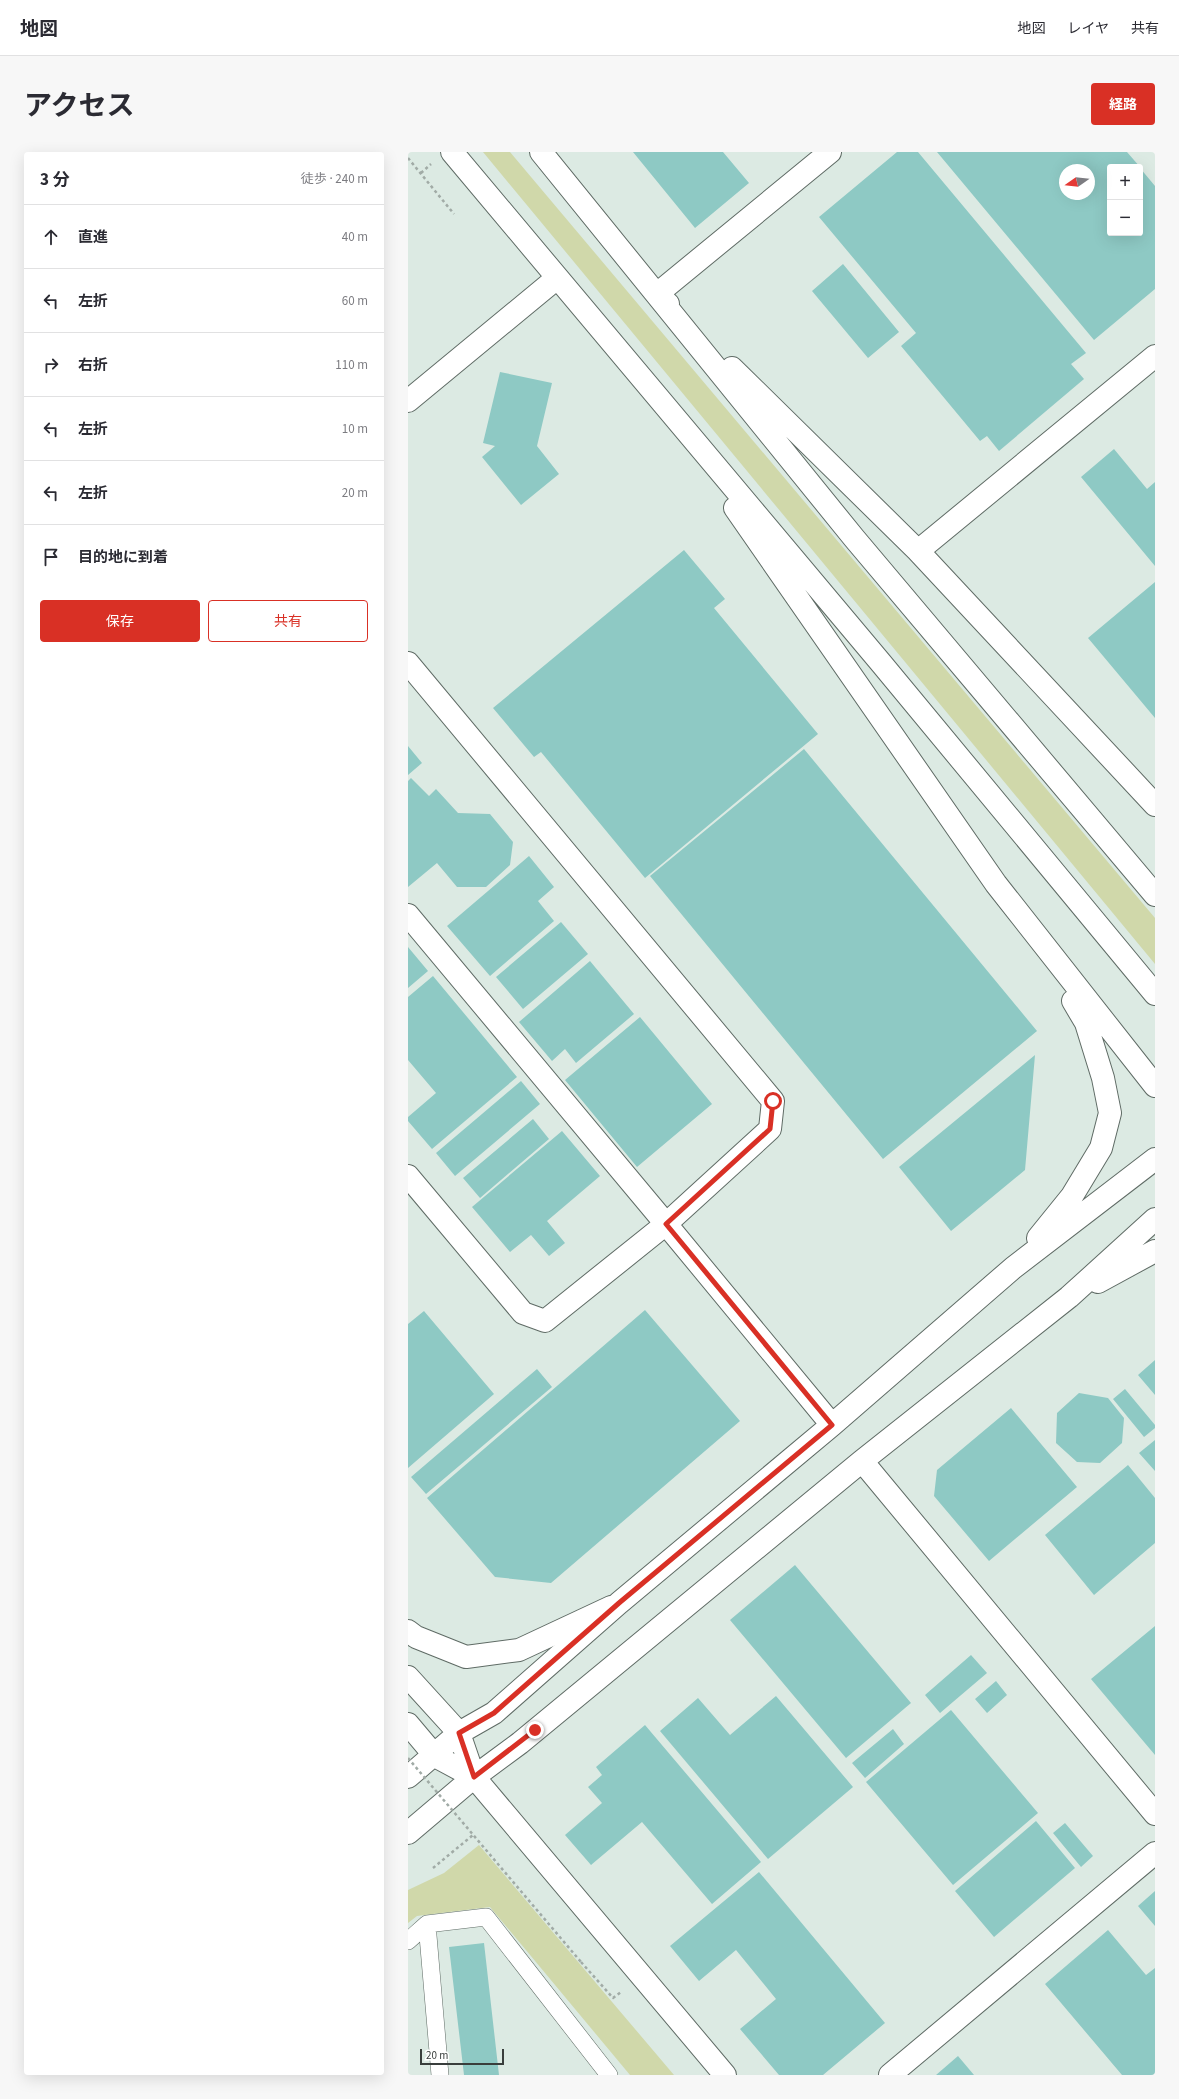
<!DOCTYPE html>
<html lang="ja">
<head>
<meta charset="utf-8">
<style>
	body { margin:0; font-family:"Source Sans 3","Noto Sans JP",sans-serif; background:#f7f7f7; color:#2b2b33 }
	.controls { position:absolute; right:12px; top:12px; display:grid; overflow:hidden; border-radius:4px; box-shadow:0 4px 16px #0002 }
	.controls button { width:36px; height:36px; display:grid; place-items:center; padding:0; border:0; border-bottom:1px solid #e1e1e2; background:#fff; color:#2b2b33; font:20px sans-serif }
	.compass { position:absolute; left:651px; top:12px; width:36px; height:36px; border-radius:50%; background:#fff; box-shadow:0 4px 16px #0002; rotate:256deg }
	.scale { position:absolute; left:12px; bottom:10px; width:84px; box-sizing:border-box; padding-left:4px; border:2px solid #393e3c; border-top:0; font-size:11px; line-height:14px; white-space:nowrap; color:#393e3c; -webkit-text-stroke:3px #fff; paint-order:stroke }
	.stop { position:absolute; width:12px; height:12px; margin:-9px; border:3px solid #d93025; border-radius:50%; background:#fff }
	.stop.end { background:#d93025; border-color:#fff; box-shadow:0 1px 4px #0008 }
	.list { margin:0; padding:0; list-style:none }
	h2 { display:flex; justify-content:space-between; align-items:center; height:52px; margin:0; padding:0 16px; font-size:17px }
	h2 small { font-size:13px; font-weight:400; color:#7c7c81 }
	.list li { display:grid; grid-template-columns:26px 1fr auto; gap:12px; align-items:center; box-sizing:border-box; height:64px; padding:0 16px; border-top:1px solid #e1e1e2 }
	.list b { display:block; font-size:15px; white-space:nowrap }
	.list em { font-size:13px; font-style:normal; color:#7c7c81 }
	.actions { display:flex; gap:8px; padding:12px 16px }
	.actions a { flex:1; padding:9px 0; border:1px solid #d93025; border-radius:4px; text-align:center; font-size:14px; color:#d93025 }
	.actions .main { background:#d93025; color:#fff }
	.icon { flex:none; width:22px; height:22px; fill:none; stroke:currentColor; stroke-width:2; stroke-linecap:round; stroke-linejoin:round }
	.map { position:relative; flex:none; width:747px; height:1923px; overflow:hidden; border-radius:4px }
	header { display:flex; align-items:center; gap:24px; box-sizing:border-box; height:56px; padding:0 20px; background:#fff; border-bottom:1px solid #e1e1e2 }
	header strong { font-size:19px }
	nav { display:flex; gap:22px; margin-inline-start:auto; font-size:14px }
	.intro { display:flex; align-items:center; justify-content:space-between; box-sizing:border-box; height:96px; padding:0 24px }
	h1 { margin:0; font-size:28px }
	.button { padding:10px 18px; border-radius:4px; background:#d93025; color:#fff; font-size:14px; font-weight:700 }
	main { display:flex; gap:24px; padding:0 24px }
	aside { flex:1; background:#fff; border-radius:4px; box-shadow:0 4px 16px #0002 }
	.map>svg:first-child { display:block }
</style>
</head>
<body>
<header>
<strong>地図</strong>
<nav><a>地図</a><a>レイヤ</a><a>共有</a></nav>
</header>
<div class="intro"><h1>アクセス</h1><a class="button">経路</a></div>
<main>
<aside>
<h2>3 分<small>徒歩 · 240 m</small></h2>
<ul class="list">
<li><svg class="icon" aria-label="ahead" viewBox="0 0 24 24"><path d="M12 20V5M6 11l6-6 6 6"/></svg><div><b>直進</b></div><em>40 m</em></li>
<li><svg class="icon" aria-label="left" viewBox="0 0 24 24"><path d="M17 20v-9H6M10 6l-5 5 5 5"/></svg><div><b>左折</b></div><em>60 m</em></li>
<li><svg class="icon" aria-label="right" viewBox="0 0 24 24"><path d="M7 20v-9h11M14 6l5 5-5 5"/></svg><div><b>右折</b></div><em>110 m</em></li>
<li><svg class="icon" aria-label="left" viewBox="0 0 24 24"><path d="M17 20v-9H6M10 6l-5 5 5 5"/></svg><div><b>左折</b></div><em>10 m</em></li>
<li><svg class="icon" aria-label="left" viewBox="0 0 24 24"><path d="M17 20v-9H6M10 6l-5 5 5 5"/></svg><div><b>左折</b></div><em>20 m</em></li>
<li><svg class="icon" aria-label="arrive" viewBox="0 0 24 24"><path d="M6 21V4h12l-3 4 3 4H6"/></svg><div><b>目的地に到着</b></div></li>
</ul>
<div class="actions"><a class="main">保存</a><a>共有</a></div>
</aside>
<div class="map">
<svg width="747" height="1923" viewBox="0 0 747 1923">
	<rect width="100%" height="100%" fill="#dceae3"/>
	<!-- green -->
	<path fill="#d0d8aa" d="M75,0H102L747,766V812Z
		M71,1693L266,1923H222L82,1755L9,1764L0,1771V1738L36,1721Z"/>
	<!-- building -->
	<path fill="#8ec9c4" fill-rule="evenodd" d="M225,0H315L341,31L287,76Z
		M489,0H510L678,201L663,212L676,227L591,299L579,284L572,289L493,194L508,181L411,65Z
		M529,0H719L732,15H702V81H732V16L747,34V137L686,188ZM657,18H681V42H657Z
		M435,112L491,180L460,206L404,139Z
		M92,220L144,231L129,294L151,322L113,353L74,305L87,294L75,291Z
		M706,297L739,337L747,330V414L673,325Z
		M276,398L317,447L306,456L410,582L237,726L133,600L126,605L85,556Z
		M747,430V566L680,486Z
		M0,594L14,611L0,623Z
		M396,597L629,879L475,1007L242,724Z
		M3,626L21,644L28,637L50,661L82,662L105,690L102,713L78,735H49L29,711L0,735V629Z
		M121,704L146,735L130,749L146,769L82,824L39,774Z
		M153,770L180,802L115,857L88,825Z
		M0,795L20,819L0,836Z
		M182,809L226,862L168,911L157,897L144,909L111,870Z
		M25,824L109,925L24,997L0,969V965L28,941L0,908V845Z
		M232,865L304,952L229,1015L157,928Z
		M627,903L617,1018L543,1079L491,1015Z
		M113,929L132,952L47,1024L28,1001Z
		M125,967L141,987L72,1046L55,1026Z
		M154,979L192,1024L139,1069L157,1091L141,1104L123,1083L102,1100L64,1055Z
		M237,1158L332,1269L143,1431L87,1425L19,1346Z
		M16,1159L86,1242L0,1316V1172Z
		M747,1208V1243L730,1223Z
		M129,1217L144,1235L18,1342L3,1325Z
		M717,1237L747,1273V1276L736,1285L705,1247Z
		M671,1241L700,1246L716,1266L714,1291L692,1311L669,1310L648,1291L649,1261Z
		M603,1256L669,1335L581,1409L526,1344L529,1318Z
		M747,1288V1319L731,1301Z
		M720,1313L747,1346V1391L686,1443L637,1383Z
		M387,1413L503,1551L438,1606L322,1468Z
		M747,1474V1603L683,1527Z
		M563,1503L579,1521L532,1561L517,1543Z
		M588,1529L599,1543L579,1561L567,1547Z
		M368,1544L445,1635L360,1707L252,1579L290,1546L322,1583Z
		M543,1558L630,1661L545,1733L458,1630Z
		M237,1573L353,1710L304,1752L234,1670L183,1713L157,1683L194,1651L180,1635L194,1623L188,1615Z
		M485,1577L496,1592L457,1626L444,1611Z
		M628,1669L667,1716L586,1785L547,1739Z
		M657,1671L685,1704L673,1715L645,1681Z
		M351,1720L477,1871L415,1923H371L332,1877L368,1847L328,1798L291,1829L262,1794Z
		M747,1739V1774L730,1754Z
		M700,1778L738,1823L747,1816V1923H714L637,1832Z
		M76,1791L91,1923H56L41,1795Z
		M550,1904L566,1923H528Z"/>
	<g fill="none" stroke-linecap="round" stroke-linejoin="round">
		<defs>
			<path id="service" d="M19,1772L32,1923
				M0,1789L19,1772L78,1765L201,1923"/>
			<path id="minor" d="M0,763L258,1072
				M0,1479L8,1485L58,1505L111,1498L203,1455"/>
			<path id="tertiary" d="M44,0L473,511L747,842
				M133,0L446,386L747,743
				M260,152L249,142L422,0
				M324,216L510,399L747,653
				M0,249L149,126
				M327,356L588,732L747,934
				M510,399L747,204
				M0,511L365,949L362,977L258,1072L424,1273
				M0,1024L115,1161L137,1169L258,1072
				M630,1086L664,1044L693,996L702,961L695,926L678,871L665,849
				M690,1130L747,1099
				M454,1309L747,1662
				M0,1525L51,1581L66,1625
				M0,1572L27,1604L66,1625L317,1923
				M0,1625L51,1581L86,1561L211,1451L424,1273L605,1116L747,1007
				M0,1681L66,1625L112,1591L454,1309L661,1145L747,1067
				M482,1923L747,1701"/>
		</defs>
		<!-- service casing -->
		<use href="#service" stroke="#5f6b65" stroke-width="18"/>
		<!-- minor casing -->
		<use href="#minor" stroke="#5f6b65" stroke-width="24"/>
		<!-- tertiary casing -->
		<use href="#tertiary" stroke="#5f6b65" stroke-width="24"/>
		<!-- path -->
		<path stroke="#a1aba6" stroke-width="2.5" stroke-dasharray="3 3" stroke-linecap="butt" d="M0,6L46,62
			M13,21L23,12
			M25,1716L65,1683
			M173,1810L205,1846L213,1840"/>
		<!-- service -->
		<use href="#service" stroke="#fff" stroke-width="17"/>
		<!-- minor -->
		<use href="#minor" stroke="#fff" stroke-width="22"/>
		<!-- tertiary -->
		<use href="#tertiary" stroke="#fff" stroke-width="22"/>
		<!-- path-bridge -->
		<path stroke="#a1aba6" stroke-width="2.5" stroke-dasharray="3 3" stroke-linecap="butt" d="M0,1606L173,1810"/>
	</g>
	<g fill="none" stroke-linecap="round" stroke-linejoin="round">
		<!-- route -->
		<path stroke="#d93025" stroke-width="5" d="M127,1578L66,1625L51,1581L86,1561L211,1451L424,1273L258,1072L362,977L365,949"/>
	</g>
</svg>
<div class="controls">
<button>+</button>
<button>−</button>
</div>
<svg class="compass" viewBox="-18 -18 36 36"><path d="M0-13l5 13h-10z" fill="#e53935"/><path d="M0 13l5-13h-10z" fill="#7c7c81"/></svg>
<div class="scale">20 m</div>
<div class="stop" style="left:365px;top:949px"></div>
<div class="stop end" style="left:127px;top:1578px"></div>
</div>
</main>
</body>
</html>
